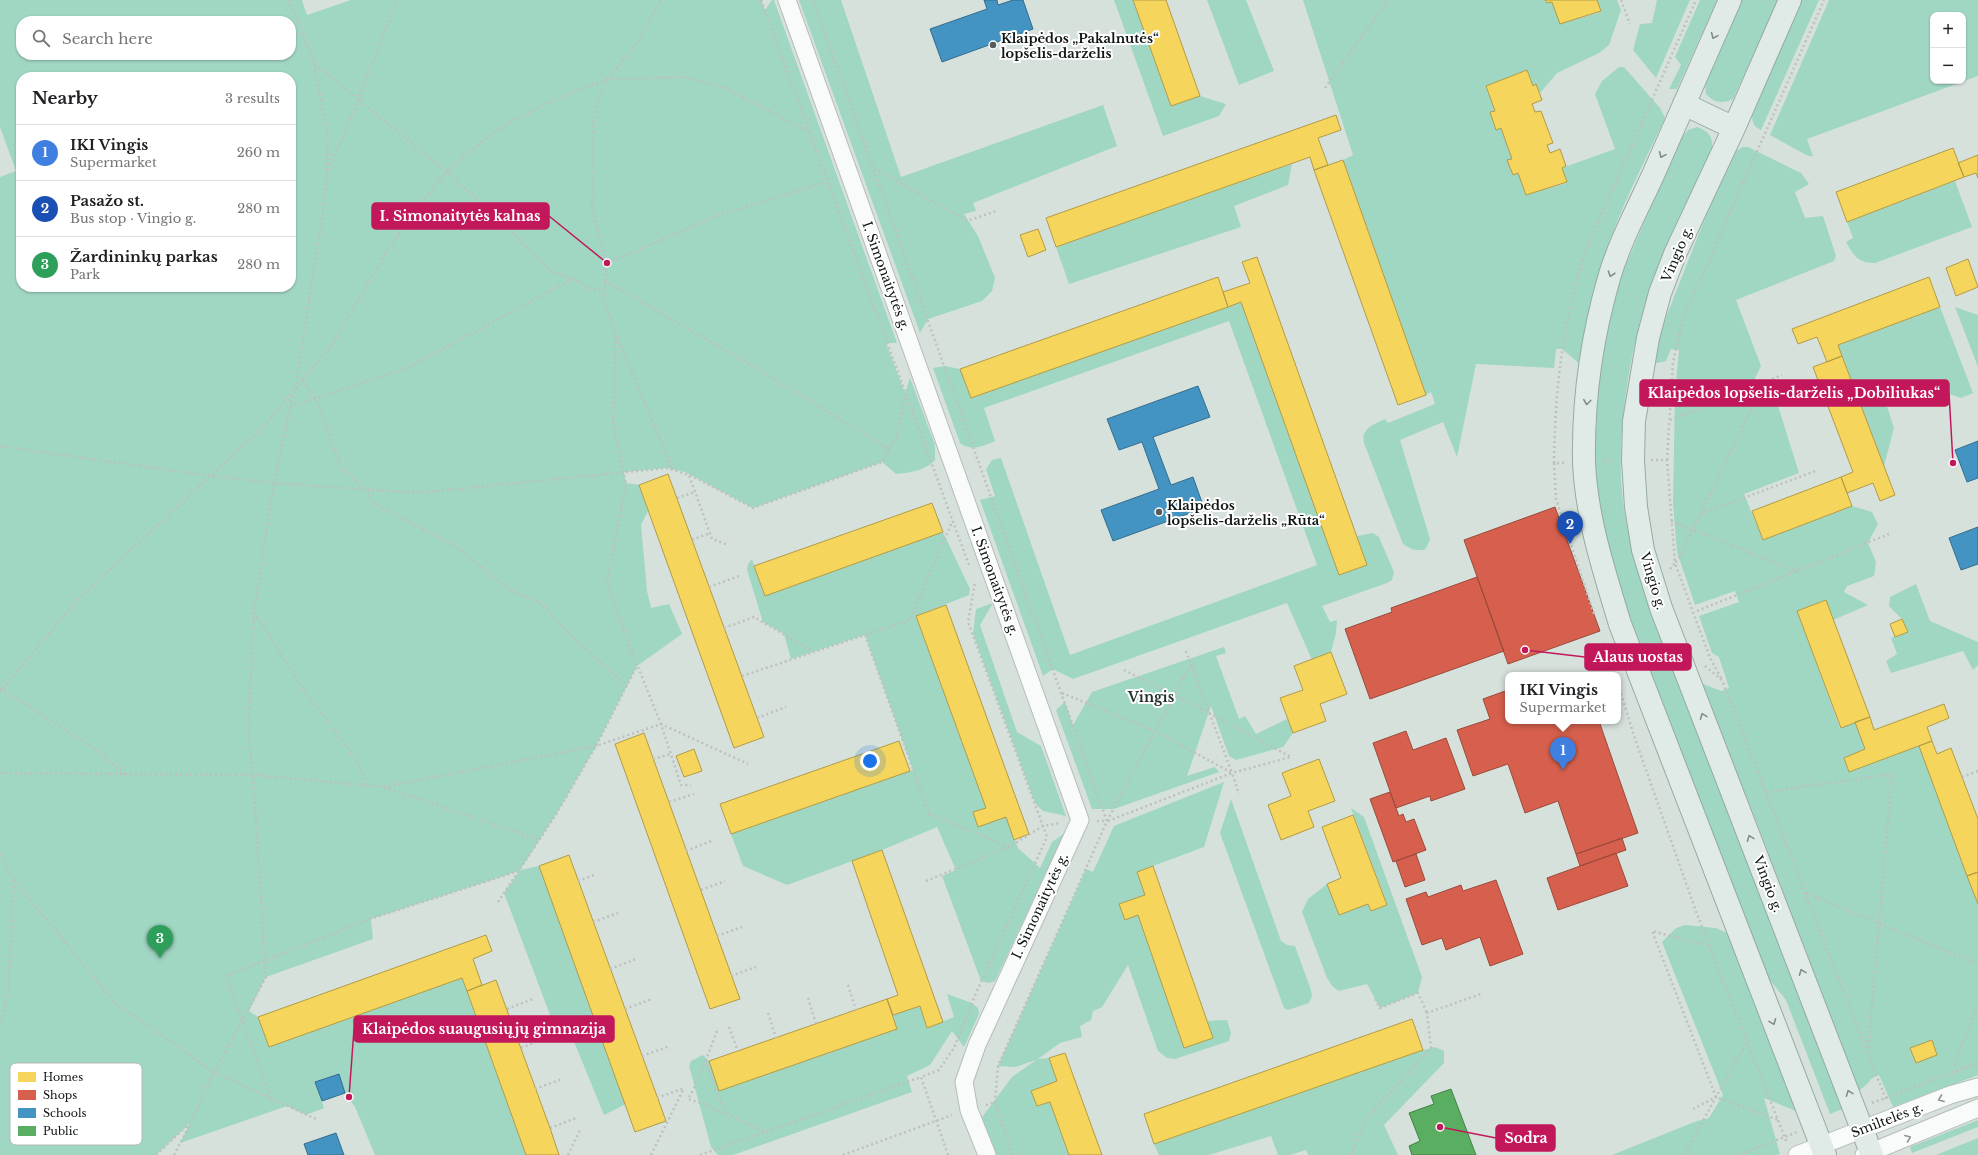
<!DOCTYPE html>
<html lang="en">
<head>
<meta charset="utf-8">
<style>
	body { margin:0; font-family:"Libre Baskerville",serif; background:#f2f2f2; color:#202124 }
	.controls { position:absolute; right:12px; top:12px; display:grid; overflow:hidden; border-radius:8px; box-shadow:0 1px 3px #0004 }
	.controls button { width:36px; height:36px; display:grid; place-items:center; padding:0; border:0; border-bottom:1px solid #e0e0e0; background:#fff; color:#202124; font:20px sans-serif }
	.you { position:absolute; left:870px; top:761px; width:14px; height:14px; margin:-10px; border:3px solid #fff; border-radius:50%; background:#1a73e8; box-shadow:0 0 0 6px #1a73e833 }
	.badge { display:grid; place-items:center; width:26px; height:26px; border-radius:50%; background:#db2777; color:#fff; font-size:13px; font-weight:700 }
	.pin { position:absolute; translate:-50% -33px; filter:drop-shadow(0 1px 2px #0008) }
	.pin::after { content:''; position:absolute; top:21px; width:14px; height:12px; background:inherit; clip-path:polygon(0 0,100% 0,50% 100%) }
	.popup { position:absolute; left:1505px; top:672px; width:116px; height:52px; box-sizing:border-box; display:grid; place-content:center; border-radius:8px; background:#fff; filter:drop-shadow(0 1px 3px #0005); font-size:13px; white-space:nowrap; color:#757577 }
	.popup b { font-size:15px; color:#202124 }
	.popup::after { content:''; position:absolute; left:50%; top:100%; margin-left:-8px; border:8px solid transparent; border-top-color:#fff }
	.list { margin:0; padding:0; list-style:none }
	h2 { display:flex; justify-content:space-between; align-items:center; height:52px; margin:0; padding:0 16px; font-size:17px }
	h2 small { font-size:13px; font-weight:400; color:#757577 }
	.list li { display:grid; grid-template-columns:26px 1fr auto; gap:12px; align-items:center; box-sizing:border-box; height:56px; padding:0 16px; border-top:1px solid #e0e0e0 }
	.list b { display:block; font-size:15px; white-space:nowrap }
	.list p { margin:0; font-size:13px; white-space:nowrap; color:#757577 }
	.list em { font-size:13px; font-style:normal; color:#757577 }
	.icon { flex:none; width:22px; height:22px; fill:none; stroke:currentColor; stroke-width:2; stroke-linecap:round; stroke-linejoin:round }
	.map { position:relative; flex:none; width:1978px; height:1155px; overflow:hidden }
	.search { position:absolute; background:#fff; box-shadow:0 1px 3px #0004; left:16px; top:16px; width:280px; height:44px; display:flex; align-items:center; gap:10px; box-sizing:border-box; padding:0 14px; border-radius:16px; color:#757577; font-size:15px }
	.panel { position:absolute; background:#fff; box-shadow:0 1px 3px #0004; left:16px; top:72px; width:280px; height:220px; border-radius:16px }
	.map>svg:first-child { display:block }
</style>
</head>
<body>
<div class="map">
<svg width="1978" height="1155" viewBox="0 0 1978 1155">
	<rect width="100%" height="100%" fill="#d7e1dc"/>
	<!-- green -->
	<path fill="#9fd7c2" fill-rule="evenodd" d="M0,0H302L307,15L351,0H761L765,10L772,0H774L897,343H886L905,393L910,378L935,445V460C927,470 909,473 896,474L882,462L753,508L685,472L667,468L624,472L626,483L639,485L648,511L641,525L647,591L651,608L669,604L682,634L637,666L596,746L557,813L520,870L539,866L626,1104L604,1115L571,1034L558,1036L504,893L519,871L371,919L373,939L266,977L249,1011L258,1017L269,1047L462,978L526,1155H375L355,1107L345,1093L339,1074L315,1082L324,1108L306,1115L287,1106L180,1143L190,1123L156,1155H0V177L16,171L0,127ZM21,21H291V55H21ZM21,77H291V287H21Z
		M799,0H841L901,177L1103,105L1117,146L973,203L976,211L964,214L978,236L995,278L992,291L982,301L928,319L920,333Z
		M1114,0H1133L1171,106L1200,96L1226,104L1219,116L1163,136Z
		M1207,0H1246L1274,71L1239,85Z
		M1303,0H1545L1547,3L1552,2L1581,18L1601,12L1597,0H1617L1621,10L1609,45L1599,53L1557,73L1540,93L1536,85L1533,86L1527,70L1486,87L1495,111L1490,113L1496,129L1501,128L1512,159L1508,160L1513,175L1518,173L1526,195L1567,183L1562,168L1615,149L1595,94L1602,81L1619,67H1624L1660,108L1665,118C1643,165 1618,212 1603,261C1592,295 1587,330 1581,365L1562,349H1556L1554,368L1476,364L1457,457L1443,422L1400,440L1430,539L1426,549C1416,552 1411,549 1403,544L1364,443C1361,428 1373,425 1385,419L1388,423L1435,404L1431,392L1426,395L1343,160L1353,155Z
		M1657,0H1690L1656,78L1633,50L1640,24L1652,23Z
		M1700,0H1717L1677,89H1669L1681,65L1675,57Z
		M1742,0H1778L1775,8L1733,99C1723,104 1714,103 1706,94L1705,82Z
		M1802,0H1819L1761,130C1752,126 1752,120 1752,112Z
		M1829,0H1978V76L1807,139L1813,156H1808L1770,135ZM1933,15H1963V81H1933Z
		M1697,127C1709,131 1713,137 1712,149C1693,191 1672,233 1655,276C1632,332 1616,431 1622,492C1625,526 1635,560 1644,593L1843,1109L1830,1114L1786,1000L1769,979L1629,620L1600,519L1595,457L1597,409L1602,356L1610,311L1618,283L1680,139L1688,130Z
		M1743,147H1748L1801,173L1809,184L1795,192L1805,218L1823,216L1836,256L1834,261L1736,300L1761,366L1752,384L1753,389L1769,398L1775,396L1799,473L1744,494L1763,540L1852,506L1872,512L1878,524L1868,543L1876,562L1874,576L1847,586L1844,592L1868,605L1833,620L1826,600L1797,611L1840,728L1855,722L1865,749L1844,758L1849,772L1919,746L1978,904V1075L1893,1107L1879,1075L1871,1079L1868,1083L1859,1091L1757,823L1701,683L1721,691L1729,688L1719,657L1712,653L1699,616L1739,602L1735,591L1695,605L1677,552L1673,504L1675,393L1679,350L1671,349L1666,361L1652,364L1661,330L1709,208L1734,152Z
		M1292,164L1288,185L1234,206L1241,227L1069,284L1056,247Z
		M1955,181L1972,227L1875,263C1858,263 1854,256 1846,242L1853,238L1847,222Z
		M1241,302L1339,575L1367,565L1357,536L1373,533L1379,537L1394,572L1392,580L1387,583L1322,606L1330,622L1337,620L1336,633L1331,652L1312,660L1287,603L1073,679L1053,669L1043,676L980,500L995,496L986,469L992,460L1001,458L1070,655L1317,565L1229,321L984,408L995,441C983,446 972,452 960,443L933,368L945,366L960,369L971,398Z
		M1940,307L1973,393L1961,398L1919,384L1883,394L1894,428L1884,466L1838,345Z
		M1955,307L1978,315V367Z
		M943,532L970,589L969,595L916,616L986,808L973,812L1006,817L1018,848L1040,868L1052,842L1065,833L995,981L989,983L981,981L942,876L956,870L937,827L882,850L787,885L743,866L731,834L913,770L865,635L791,659L784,634L763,622L747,570L748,564L752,559L765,596Z
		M1916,584L1930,621L1978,642V665L1973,670L1963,651L1891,673L1886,661L1897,654L1891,638L1907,632L1902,619L1889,606L1890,597Z
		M993,603L980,625L1017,732L1041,746L1066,816L1043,811L1035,803L973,634L976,609Z
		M1224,647L1226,653L1216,656L1239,719L1245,716L1256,734L1287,719L1293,733L1283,747L1236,760L1229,756L1211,706L1187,776L1215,767L1219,772L1114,809H1092L1056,710L1065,702L1073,725L1092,692Z
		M1224,782L1204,847L1137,872L1145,895L1120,904L1138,915L1184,1048L1213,1038L1207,1021L1227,1020L1231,1033L1229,1041L1175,1059L1167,1058L1158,1051L1128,965L1102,1007L1093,1011L1091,1020L1080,1026L1082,1037L1060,1043L1038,1059L1049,1058L1057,1081L1031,1091L1037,1106L1050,1102L1069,1155H994L980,1120L1012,1077L1036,1060L1015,1067L998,1066L1086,869L1093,872L1114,826Z
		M1231,799L1281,941L1287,945L1295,946L1311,990L1312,996L1309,1003L1288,1010L1284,1008L1220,833Z
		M1351,808L1364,817L1422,977L1418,993L1380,1008L1367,984L1339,991L1333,987L1327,978L1302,912L1308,899L1327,884L1339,915L1368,904L1371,911L1387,904Z
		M1685,925L1716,928L1727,933L1771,1043L1796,1111L1764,1098L1780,1154L1776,1155H1612L1697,1121L1709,1118L1723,1095L1662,942L1676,928Z
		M947,994L972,1003L978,1008L979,1014L964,1047L952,1031L930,1065L907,1076L912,1092L733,1155H718L711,1147L689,1066L691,1061L703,1055L709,1061L719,1091L897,1029L893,1015L920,1006L927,1028L954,1017Z
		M1435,1047L1444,1051V1063L1384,1125L1398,1155H1308L1306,1150L1290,1155H1278L1271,1136L1209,1155H1159L1154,1144L1423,1050Z
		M1978,1120V1127L1912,1153L1910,1147Z
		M1978,1138V1155H1936Z"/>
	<!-- homes -->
	<path fill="#f6d55c" stroke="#b19b46" d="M1133,0H1166L1200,96L1171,106Z
		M1545,0H1597L1601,11L1560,24L1552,2L1547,3Z
		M1527,70L1533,86L1536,84L1542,100L1532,104L1535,112L1541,111L1553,143L1547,145L1550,153L1560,149L1566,166L1562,168L1567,182L1526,195L1518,173L1513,175L1507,160L1512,159L1501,128L1496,130L1490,112L1495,111L1486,86Z
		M1336,115L1341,130L1318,138L1328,165L1314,170L1310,157L1056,247L1046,218Z
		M1953,148L1964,177L1847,222L1836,192Z
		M1978,155V178L1976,173L1964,177L1958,163Z
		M1343,160L1426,395L1398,405L1314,170Z
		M1038,229L1046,250L1028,257L1020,235Z
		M1257,257L1367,565L1339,575L1241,302L1228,307L1223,292L1250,283L1242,262Z
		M1968,259L1978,287L1956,296L1946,268Z
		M1218,277L1228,307L971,398L960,369Z
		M1929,277L1940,307L1838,345L1842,356L1827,362L1817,337L1798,344L1792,329Z
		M1842,356L1895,495L1880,501L1873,483L1847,493L1841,477L1853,472L1813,367Z
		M668,474L764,737L734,748L639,485Z
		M1841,477L1852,506L1763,540L1752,511Z
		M932,503L943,532L765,596L754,566Z
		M1826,600L1870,717L1841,728L1797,611Z
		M946,605L1029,834L1014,840L1006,817L978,827L973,812L986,808L916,616Z
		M1902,619L1908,632L1895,637L1890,624Z
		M1331,652L1347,694L1320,704L1326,721L1293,733L1280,698L1303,690L1294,666Z
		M1944,704L1949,718L1927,727L1932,741L1849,772L1844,758L1865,749L1855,722L1870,717L1874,730Z
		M644,733L740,999L710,1009L615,744Z
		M899,741L910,771L731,834L720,804Z
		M1932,741L1937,754L1951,748L1978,819V872L1967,876L1919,746Z
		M694,749L702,771L684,777L676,756Z
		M1319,759L1335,801L1308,811L1314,827L1281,840L1268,805L1291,796L1282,773Z
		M1353,815L1387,905L1371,911L1368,904L1339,915L1327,884L1341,878L1322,827Z
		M882,850L943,1022L927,1028L920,1006L893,1015L887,999L898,995L852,861Z
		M569,855L666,1121L635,1132L539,866Z
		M1153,866L1213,1038L1184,1048L1138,915L1125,920L1119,904L1145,895L1137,872Z
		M1978,872V904L1967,876Z
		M486,935L492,951L473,959L482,985L467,991L462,978L269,1047L258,1017Z
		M496,980L550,1128L559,1155H526L467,991Z
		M887,999L897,1029L719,1091L709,1061Z
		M1412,1019L1423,1050L1154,1144L1144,1114Z
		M1932,1040L1937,1055L1916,1063L1910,1048Z
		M1065,1053L1102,1155H1069L1050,1102L1037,1106L1031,1091L1057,1081L1049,1058Z"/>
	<!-- shops -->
	<path fill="#d6604d" stroke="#9a4a3b" d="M1555,507L1600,631L1508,664L1464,540Z
		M1477,577L1504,651L1370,699L1345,629L1392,612L1391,608Z
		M1508,690V721H1599L1638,833L1576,854L1558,801L1525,813L1508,764L1473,776L1457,730L1490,719L1483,699Z
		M1406,731L1413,750L1446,738L1465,789L1431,801L1430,796L1396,808L1373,743Z
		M1390,792L1399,816L1403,814L1406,822L1414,819L1426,850L1393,862L1370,799Z
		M1622,838L1626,850L1580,866L1576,854Z
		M1616,853L1628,886L1558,910L1547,878Z
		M1416,854L1425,880L1405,887L1396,861Z
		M1496,880L1523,954L1490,966L1480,937L1446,950L1442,938L1422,945L1406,899L1426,892L1428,897L1461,885L1463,891Z"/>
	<!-- schools -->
	<path fill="#4393c3" stroke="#336d8e" d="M984,0H997L998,5L1013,0H1023L1033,29L942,62L930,29L987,9Z
		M1198,386L1210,417L1153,437L1171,485L1193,477L1204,508L1113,541L1101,510L1159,489L1142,442L1119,450L1107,419Z
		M1978,441V478L1967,482L1955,450Z
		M1978,527V564L1961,570L1949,538Z
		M339,1074L345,1093L322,1101L315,1082Z
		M336,1133L344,1155H308L304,1144Z"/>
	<!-- public -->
	<path fill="#5aae61" stroke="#448049" d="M1451,1089L1476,1155H1412L1409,1146L1420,1141L1409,1113L1434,1104L1431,1096Z"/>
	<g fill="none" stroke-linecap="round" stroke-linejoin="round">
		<defs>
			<path id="minor" d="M787,0L1080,820L977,1045L964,1082L969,1110L987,1155
				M1797,1155L1950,1095L1978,1087
				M1864,1155L1978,1108"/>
			<path id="major" d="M1730,0C1704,58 1679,117 1653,175C1638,208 1619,243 1609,278C1592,337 1583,400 1584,461C1586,517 1604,571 1620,624L1825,1155
				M1790,0L1734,128L1675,254L1660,293L1648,338L1634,421L1633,460L1636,507L1643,550L1661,608L1872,1155
				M1684,104L1734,128"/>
		</defs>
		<!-- minor casing -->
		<use href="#minor" stroke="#b5bdb9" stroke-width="19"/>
		<!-- major casing -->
		<use href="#major" stroke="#94aaa2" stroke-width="24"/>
		<!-- path -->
		<path stroke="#bec0bf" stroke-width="2.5" stroke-dasharray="2 3" stroke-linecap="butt" d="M761,0L969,565
			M813,0L1107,821L998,1066L995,1102L1013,1155
			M1621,0L1630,24
			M314,63L447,172L510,230L550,271L572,279
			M1325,88L1388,0
			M874,168L967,221L996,211
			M328,170L345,133L397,0
			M607,263L722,214L827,182
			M605,281L753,366L890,450
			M617,336L673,470
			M303,380L315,398L342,469L367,490L372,502L456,547L510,590L541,603L569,634L627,686
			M290,407L409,367L573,279L591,289L604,290
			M1670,420L1782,375
			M0,446L211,476L274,483L417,493L667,468L689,475L712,539L728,545
			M1651,460H1667L1675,563L1670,569
			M1667,460L1673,362L1683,319L1824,0
			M1603,461H1614
			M1554,463C1555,388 1563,313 1589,242L1696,0
			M1564,463H1554L1556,499L1594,614
			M690,475L753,508L882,462L897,436L905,395
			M677,498L695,492
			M1701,514L1818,470
			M1671,521L1798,572
			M692,540L710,533
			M709,587L739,576
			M1697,611L1889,534
			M254,612L306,693L355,758L368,786
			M724,628L754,617L814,652L910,620L952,522
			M865,635L929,814L1009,847L1043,826L1060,823
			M1604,643L1615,675
			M1705,666L1722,680L1887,1102
			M638,667L661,724L681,785H691
			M1124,670L1209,713L1291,757L1232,773
			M742,676L814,652
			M1721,678L1710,658L1675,563L1679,558L1764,383
			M1618,684L1635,739L1697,914L1787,1143
			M0,688L88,744L125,774
			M0,692L79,598L262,428L295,390L323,212L327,171L328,138L314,63L289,0
			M1062,693L1155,731L1232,773L1239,794
			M757,718L786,707
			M653,759L671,754
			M0,773L253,775L383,787L540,840
			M1962,777L1978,771
			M383,787L596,746L661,724L748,764
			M1766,792L1892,774L1868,1052
			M669,802L694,794
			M1097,821H1107L1191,664L1185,649
			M1108,821L1232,773L1191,664
			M686,851L711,841
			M0,854L14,880L8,994L0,1023
			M14,880L114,1002L214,1072L316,1119
			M578,881L594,875
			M926,881L1009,847
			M701,890L725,881
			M1806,893L1978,964
			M498,902L557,813L596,746L637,666L607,582L626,483L613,424L616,334L604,299L607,263L592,210L593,126L597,100L608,79L638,42L661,0
			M593,922L618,913
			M717,936L742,927
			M1709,946L1652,931L1716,1097L1778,1120
			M610,969L636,959
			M731,976L756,967
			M848,985L856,1010
			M808,998L816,1024
			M1375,999L1380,1008L1418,993L1427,1013
			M507,1009L533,999
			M625,1009L652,999
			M768,1013L776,1038
			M729,1027L738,1051
			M717,1031L697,1083L688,1099L704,1104L765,1132
			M521,1048L547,1038
			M642,1056L670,1046
			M705,1060L725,1113
			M1956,1071L1954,1063L1978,1006
			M535,1089L562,1079
			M657,1098L684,1088
			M271,1099L226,976L370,919L519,871
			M1872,1103L1978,1063
			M986,1105L995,1102
			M1693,1109L1716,1097
			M550,1128L576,1118
			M156,1155L191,1122L214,1072L266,977L253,775L248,731L254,612L274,483L290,407L295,390L333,343L388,250L413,212L447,172L496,130L549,102L608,79L685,77L725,88L809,132
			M174,1155L190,1124
			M568,1155L580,1130
			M651,1155L684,1088
			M700,1155L921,1077
			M843,1155L952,1115
			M948,1155L921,1077L939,1070L954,1048L976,993L1047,837L968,622L975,582
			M1351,1155L1366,1119L1431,1048L1427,1013L1481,994
			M1684,1155L1747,1041
			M1739,1155L1797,1132"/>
		<!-- minor -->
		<use href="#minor" stroke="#f9fafa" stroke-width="17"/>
		<!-- major -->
		<use href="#major" stroke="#e0ebe7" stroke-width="22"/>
	</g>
	<!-- one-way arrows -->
	<defs><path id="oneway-chevron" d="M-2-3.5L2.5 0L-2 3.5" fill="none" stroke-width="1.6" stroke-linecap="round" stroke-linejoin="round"/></defs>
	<g stroke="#828b87">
		<use href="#oneway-chevron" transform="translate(1714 36) rotate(114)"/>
		<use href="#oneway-chevron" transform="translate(1662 155) rotate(114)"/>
		<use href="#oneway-chevron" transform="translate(1611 274) rotate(109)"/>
		<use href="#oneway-chevron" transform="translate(1587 402) rotate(97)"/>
		<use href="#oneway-chevron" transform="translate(1703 716) rotate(-111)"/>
		<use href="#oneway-chevron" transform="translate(1750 838) rotate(-111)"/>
		<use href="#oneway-chevron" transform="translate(1802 972) rotate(-111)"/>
		<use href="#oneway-chevron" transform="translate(1773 1022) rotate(69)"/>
		<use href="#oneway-chevron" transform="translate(1849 1093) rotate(-111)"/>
	</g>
	<g stroke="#909392">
		<use href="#oneway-chevron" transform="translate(1941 1099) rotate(158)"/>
		<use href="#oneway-chevron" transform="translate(1908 1138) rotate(-22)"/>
	</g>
	<!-- markers -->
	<g fill="#555c59" stroke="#fff" stroke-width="1.5">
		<circle cx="993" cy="45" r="4"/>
		<circle cx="1159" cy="512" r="4"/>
	</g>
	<g text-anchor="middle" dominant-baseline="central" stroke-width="4" stroke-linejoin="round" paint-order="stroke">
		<!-- poi labels -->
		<g font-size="13" font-weight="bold" fill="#0f1512" stroke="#fff" text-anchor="start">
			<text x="1001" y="38">Klaipėdos „Pakalnutės“<tspan x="1001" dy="15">lopšelis-darželis</tspan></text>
			<text x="1167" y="505">Klaipėdos<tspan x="1167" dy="15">lopšelis-darželis „Rūta“</tspan></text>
		</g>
		<!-- street labels -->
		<g font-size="13" fill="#0f1512" stroke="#fff">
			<text transform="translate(1677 254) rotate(-67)">Vingio g.</text>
			<text transform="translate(886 276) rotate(70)">I. Simonaitytės g.</text>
			<text transform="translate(995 581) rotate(70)">I. Simonaitytės g.</text>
			<text transform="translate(1653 581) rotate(73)">Vingio g.</text>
			<text transform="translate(1768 884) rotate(69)">Vingio g.</text>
			<text transform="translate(1040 906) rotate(-65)">I. Simonaitytės g.</text>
			<text transform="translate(1887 1120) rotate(-21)">Smiltelės g.</text>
		</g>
		<!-- neighbourhood labels -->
		<g font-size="14" font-weight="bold" fill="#23312b" stroke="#fff">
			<text x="1151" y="697">Vingis</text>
		</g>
	</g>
	<!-- legend -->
	<rect x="10" y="1063" width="132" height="82" rx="6" fill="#fff" stroke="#b7b9b8" stroke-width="1"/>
	<rect x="18" y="1072" width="18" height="10" fill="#f6d55c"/>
	<rect x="18" y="1090" width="18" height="10" fill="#d6604d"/>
	<rect x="18" y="1108" width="18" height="10" fill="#4393c3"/>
	<rect x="18" y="1126" width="18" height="10" fill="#5aae61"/>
	<g font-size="11" fill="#0f1512">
		<text x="43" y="1081">Homes</text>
		<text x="43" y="1099">Shops</text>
		<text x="43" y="1117">Schools</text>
		<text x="43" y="1135">Public</text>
	</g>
	<!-- callouts -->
	<path fill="none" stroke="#c2185b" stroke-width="1.5" d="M607 263L549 216M1953 463L1949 393M1525 650L1585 657M349 1097L354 1029M1440 1127L1496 1138"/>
	<g fill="#c2185b" stroke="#fff" stroke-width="1.5">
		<circle cx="607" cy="263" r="4"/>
		<circle cx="1953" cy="463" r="4"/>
		<circle cx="1525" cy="650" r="4"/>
		<circle cx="349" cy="1097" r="4"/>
		<circle cx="1440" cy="1127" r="4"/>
	</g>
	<g fill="#c2185b" stroke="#c2185b" stroke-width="1.5">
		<rect x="372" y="203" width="177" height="26" rx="4"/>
		<rect x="1640" y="380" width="309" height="26" rx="4"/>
		<rect x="1585" y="644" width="106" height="26" rx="4"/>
		<rect x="354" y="1016" width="260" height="26" rx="4"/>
		<rect x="1496" y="1125" width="59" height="26" rx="4"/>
	</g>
	<g font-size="14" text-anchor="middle" font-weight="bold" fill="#fff">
		<text x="460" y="221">I. Simonaitytės kalnas</text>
		<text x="1794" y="398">Klaipėdos lopšelis-darželis „Dobiliukas“</text>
		<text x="1638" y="662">Alaus uostas</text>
		<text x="484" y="1034">Klaipėdos suaugusiųjų gimnazija</text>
		<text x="1526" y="1143">Sodra</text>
	</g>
</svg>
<div class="controls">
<button>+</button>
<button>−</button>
</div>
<div class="you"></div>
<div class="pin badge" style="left:1563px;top:770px;background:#3f7fe0">1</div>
<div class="popup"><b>IKI Vingis</b>Supermarket</div>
<div class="pin badge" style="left:1570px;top:544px;background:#1a4fb4">2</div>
<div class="pin badge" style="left:160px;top:958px;background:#2e9e5b">3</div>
<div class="search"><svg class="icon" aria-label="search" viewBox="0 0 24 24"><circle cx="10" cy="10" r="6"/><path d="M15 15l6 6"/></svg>Search here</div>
<section class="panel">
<h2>Nearby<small>3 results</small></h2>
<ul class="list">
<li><span class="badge" style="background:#3f7fe0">1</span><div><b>IKI Vingis</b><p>Supermarket</p></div><em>260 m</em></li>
<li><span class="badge" style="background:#1a4fb4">2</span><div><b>Pasažo st.</b><p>Bus stop · Vingio g.</p></div><em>280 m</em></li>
<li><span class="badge" style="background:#2e9e5b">3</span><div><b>Žardininkų parkas</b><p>Park</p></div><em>280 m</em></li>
</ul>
</section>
</div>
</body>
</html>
